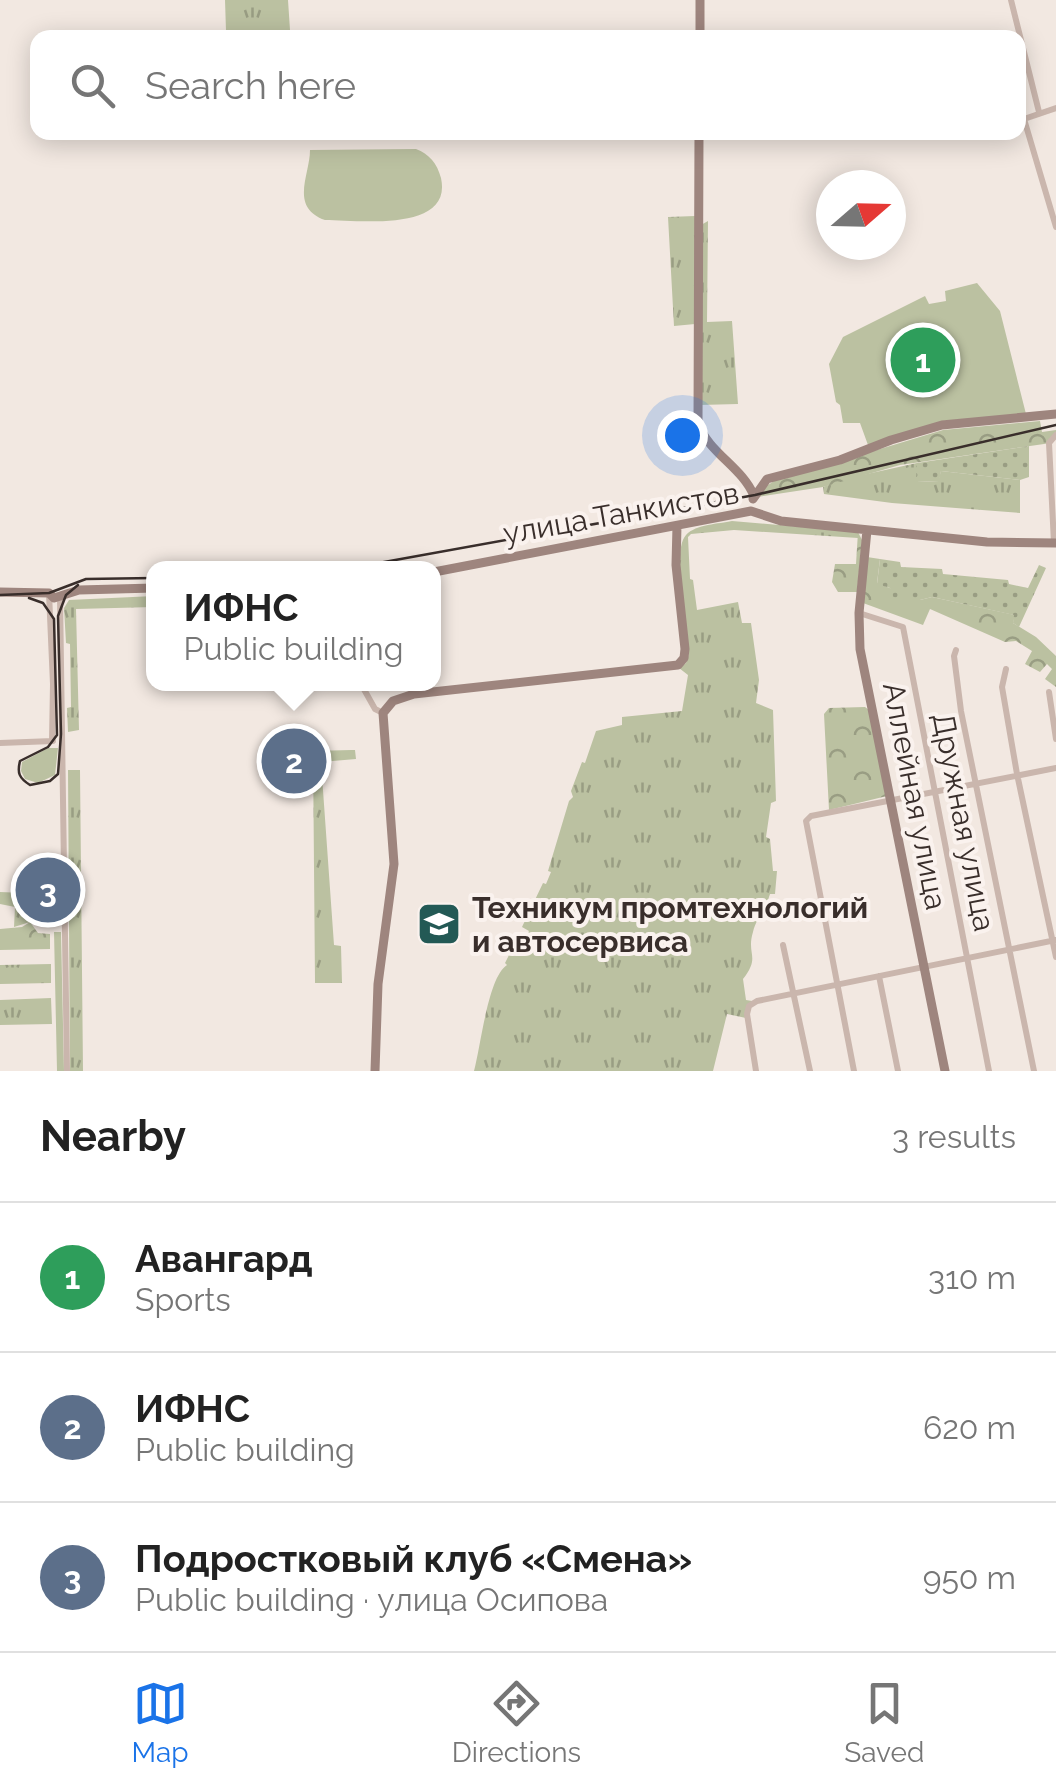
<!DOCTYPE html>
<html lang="en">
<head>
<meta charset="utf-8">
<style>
	body { margin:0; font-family:Raleway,sans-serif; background:#f2f2f2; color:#222 }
	.compass { position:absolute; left:816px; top:170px; width:90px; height:90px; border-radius:50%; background:#fff; box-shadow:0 5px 25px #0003; rotate:70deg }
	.you { position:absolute; left:682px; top:435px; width:35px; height:35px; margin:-25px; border:8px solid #fff; border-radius:50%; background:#1a73e8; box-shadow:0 0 0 15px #1a73e833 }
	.badge { display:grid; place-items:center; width:65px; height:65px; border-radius:50%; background:#1a73e8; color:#fff; font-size:32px; font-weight:700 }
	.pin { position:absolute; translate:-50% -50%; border:5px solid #fff; box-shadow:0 2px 10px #0006 }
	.popup { position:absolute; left:146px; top:561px; width:295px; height:130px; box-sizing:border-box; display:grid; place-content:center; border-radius:20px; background:#fff; filter:drop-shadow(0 2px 8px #0005); font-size:32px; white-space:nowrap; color:#767676 }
	.popup b { font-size:38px; color:#222 }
	.popup::after { content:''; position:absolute; left:50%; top:100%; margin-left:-20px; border:20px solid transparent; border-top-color:#fff }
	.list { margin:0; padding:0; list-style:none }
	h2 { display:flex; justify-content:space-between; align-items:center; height:130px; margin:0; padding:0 40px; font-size:42px }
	h2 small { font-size:32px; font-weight:400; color:#767676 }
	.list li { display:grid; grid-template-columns:65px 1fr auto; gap:30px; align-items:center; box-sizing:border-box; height:150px; padding:0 40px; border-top:2px solid #e0e0e0 }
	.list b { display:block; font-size:38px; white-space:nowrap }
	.list p { margin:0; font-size:32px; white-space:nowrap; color:#767676 }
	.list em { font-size:32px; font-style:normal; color:#767676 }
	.icon { flex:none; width:55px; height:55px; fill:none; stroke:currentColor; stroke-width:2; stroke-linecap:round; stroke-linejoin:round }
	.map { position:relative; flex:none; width:1056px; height:1071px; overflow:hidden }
	.search { position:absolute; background:#fff; box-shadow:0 5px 25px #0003; left:30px; right:30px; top:30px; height:110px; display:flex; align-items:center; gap:25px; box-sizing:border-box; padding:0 35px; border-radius:20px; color:#767676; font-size:38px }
	.sheet { height:580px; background:#fff }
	nav { display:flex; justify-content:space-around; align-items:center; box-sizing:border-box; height:140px; border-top:2px solid #e0e0e0; background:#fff; font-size:28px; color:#767676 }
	nav a { display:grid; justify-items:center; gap:5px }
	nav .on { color:#1a73e8 }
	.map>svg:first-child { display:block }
</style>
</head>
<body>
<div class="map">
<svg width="1056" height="1071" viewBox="0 0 1056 1071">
	<defs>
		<pattern id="grass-tufts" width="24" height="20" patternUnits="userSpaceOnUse" patternTransform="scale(2.5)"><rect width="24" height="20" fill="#bbc1a1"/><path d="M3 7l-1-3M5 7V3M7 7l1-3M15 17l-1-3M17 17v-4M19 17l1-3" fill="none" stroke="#999d83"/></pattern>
		<pattern id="forest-crowns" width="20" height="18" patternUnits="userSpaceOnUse" patternTransform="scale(2.5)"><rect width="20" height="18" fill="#bbc1a1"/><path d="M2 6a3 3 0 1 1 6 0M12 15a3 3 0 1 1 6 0" fill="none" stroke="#999d83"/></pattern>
		<pattern id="garden-dots" width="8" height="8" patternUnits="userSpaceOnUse" patternTransform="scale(2.5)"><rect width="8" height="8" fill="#bbc1a1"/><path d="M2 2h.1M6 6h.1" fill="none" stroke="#999d83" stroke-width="1.8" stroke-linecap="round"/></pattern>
	</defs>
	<rect width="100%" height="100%" fill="#f2e8e1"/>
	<!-- grass -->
	<path fill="url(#grass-tufts)" d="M225,0H288L290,30L226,31Z
		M695,216V324L674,326L668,217Z
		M708,221L707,322L732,321L738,404L700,405L701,225Z
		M917,463V481L938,482L941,471L1020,480V513L892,503L824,494L823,487L844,479Z
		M732,521L858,532V538L734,530L691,534L688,537L690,579L693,580L697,610L738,602L742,623H751L759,680L756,703L773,710L776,801L771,803L766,837L770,839L773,871H777L775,894H770C766,908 756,919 753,932C746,955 761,956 743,979L746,1000L752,1001L746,1018L727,1014L713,1071H474C481,1045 488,977 507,965L505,963L512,949L518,952L529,931L522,927L543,883L546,884L551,872L548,871L569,801L573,797L571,791L582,762L585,763L596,731L622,725V717L682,711L688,675L679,668L686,663L689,654C687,630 671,551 686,535C696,524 719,524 732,521Z
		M154,596V607L76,609L79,730L68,732L67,708L71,707L70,644L66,643L64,608L69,600Z
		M48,748H58L55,775L38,783L25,779L21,771L22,762Z
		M351,750H355L356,759L321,762L334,945L341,946L342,983H315L313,751Z
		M68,770H80L83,1071H70Z
		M0,892L25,893L29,899L30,922L14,927L15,907L0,904Z
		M54,932H61L64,1071H57Z
		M51,964V983L0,984V965Z
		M51,998L52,1024L0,1025V1000Z"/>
	<!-- forest -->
	<path fill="url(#forest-crowns)" d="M1040,421L1042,432L1056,430V438L1051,443L900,465L823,487L757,497L762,489L774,481L943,430Z
		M858,532L862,540L857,592H838L832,582L835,564H856Z
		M867,557L880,559L877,583L920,600L932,597L1015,615L1013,623L1036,637L1056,656V687L1045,679L1052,669L1047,664L1040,672L1025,664L1032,651L1016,641L1005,642L930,609L923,625L863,603Z
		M865,707L869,710L887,796L829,810L824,714L829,708Z
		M30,922L38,933L50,934V949L0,950V929L22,927Z"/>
	<!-- park -->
	<path fill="#bbc1a1" d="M416,149C429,154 437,163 441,178C453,233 357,220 325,220C289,207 310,175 310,150Z
		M977,283L1000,311L1026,414L943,421L868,445L860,423H843L840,405L836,402L829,364L843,337L925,296L929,304L946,301L945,291Z"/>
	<!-- garden -->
	<path fill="url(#garden-dots)" d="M1029,446V477L1020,480L941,471L939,482L916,481L917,463Z
		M880,559L900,562L901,567L942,569L943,574L1008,580L1009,584L1028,588L1039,565L1046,568L1019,627L1013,623L1014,615L932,597L920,600L916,605L893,597L890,588L877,584Z"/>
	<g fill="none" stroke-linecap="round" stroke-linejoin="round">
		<!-- street -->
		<path stroke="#cab6ad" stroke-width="6" d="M1011,0L1039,112
			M1056,108L1024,119L1056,227
			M1054,543L1049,443L1056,435
			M49,593L53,684L52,741
			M60,597L67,1071
			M859,613L903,627L989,1071
			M956,650L954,656L961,711L1034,1071
			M1006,669L1002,687L1017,774L1056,957
			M361,684L375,709L383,713
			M1049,692L1056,739
			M0,743L53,741
			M783,945L810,1071
			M879,976L898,1071
			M756,1071L747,1014L749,1006L757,1001L1056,940
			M854,1071L806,821L811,816L1056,768"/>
		<!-- secondary -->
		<path stroke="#9e857e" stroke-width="9" d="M700,0V38
			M699,132L698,424C710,454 742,467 754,496
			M753,499L767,479L840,460L891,440L942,425L1056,414
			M867,530L859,613L860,649L945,1071
			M434,572L751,511L781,521L987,542L1056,543
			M0,592L49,593L54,598L79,590L154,588
			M375,1071L378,984L394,864L383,713L393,701L414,694L678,665L684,658L685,649L676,565L677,526"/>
		<!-- tram -->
		<path stroke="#392e2b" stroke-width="2.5" d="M351,568L755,495L1056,425
			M0,595L49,593L86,579L154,578
			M29,598L43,603L54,619L57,735L48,747L20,761C17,773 19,778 30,785L50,781L58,774L61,734L58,616L66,595L78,585"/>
	</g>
	<!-- icons -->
	<defs>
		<symbol id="university-square" viewBox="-11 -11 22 22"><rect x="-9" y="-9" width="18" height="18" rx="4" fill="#235955" stroke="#faf2ee"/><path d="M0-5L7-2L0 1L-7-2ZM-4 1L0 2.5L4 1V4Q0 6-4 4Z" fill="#fff"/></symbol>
	</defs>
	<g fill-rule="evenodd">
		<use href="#university-square" x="414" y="899" width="50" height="50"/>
	</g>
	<g text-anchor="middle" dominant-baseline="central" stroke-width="8" stroke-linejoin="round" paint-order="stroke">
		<!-- street labels -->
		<g font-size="30" fill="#392e2b" stroke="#faf2ee">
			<text transform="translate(621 513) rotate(-10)">улица Танкистов</text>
			<text transform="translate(915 796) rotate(79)">Аллейная улица</text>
			<text transform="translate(964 822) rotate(79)">Дружная улица</text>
		</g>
		<!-- poi labels -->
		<g font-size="30" font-weight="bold" fill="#392e2b" stroke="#faf2ee" text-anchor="start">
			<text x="472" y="907">Техникум промтехнологий<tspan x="472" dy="34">и автосервиса</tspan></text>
		</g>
	</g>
</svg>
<svg class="compass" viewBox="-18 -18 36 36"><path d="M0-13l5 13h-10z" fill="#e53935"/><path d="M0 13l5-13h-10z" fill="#767676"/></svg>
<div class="you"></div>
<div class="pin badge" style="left:923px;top:360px;background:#2e9e5b">1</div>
<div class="pin badge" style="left:294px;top:761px;background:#5c6f8a">2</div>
<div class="popup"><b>ИФНС</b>Public building</div>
<div class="pin badge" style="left:48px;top:890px;background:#5c6f8a">3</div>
<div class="search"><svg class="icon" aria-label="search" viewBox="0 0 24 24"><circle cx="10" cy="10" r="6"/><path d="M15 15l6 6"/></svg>Search here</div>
</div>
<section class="sheet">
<h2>Nearby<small>3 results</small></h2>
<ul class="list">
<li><span class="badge" style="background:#2e9e5b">1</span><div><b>Авангард</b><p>Sports</p></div><em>310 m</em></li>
<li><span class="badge" style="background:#5c6f8a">2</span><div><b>ИФНС</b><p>Public building</p></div><em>620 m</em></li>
<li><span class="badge" style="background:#5c6f8a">3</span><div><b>Подростковый клуб «Смена»</b><p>Public building · улица Осипова</p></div><em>950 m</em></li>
</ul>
</section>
<nav>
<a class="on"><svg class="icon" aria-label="map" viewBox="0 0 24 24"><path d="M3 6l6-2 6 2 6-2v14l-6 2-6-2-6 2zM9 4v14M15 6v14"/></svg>Map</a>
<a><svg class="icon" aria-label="directions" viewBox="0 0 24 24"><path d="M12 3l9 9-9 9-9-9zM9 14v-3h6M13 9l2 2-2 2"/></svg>Directions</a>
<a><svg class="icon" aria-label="saved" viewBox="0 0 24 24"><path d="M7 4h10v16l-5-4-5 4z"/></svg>Saved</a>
</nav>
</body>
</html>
